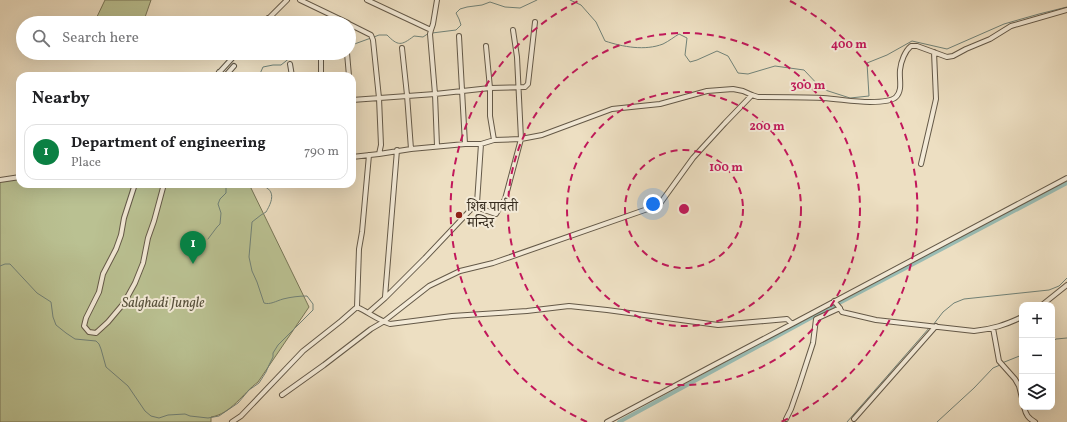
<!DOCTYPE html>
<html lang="en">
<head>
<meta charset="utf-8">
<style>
	body { margin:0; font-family:Vollkorn,"Noto Serif Devanagari",serif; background:#f2f2f2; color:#202124 }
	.controls { position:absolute; right:12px; bottom:12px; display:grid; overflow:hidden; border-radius:8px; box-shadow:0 4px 16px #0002 }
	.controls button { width:36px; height:36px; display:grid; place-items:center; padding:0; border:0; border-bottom:1px solid #e0e0e0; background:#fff; color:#202124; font:20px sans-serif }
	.you { position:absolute; left:653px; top:204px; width:14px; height:14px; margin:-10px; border:3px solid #fff; border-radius:50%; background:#1a73e8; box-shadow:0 0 0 6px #1a73e833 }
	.badge { display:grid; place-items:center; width:26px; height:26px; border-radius:50%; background:#0b8043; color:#fff; font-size:13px; font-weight:700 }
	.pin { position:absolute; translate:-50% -33px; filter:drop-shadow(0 1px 2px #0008) }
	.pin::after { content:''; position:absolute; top:21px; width:14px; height:12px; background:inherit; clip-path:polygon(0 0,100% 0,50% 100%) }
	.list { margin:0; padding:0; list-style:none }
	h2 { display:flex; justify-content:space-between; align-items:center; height:52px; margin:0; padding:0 16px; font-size:17px }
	h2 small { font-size:13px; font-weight:400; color:#757577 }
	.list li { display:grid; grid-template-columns:26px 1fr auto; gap:12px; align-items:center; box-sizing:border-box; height:56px; margin:0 8px 8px; padding:0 8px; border:1px solid #e0e0e0; border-radius:12px }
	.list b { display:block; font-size:15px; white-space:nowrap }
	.list p { margin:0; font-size:13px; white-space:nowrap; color:#757577 }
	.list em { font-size:13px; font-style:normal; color:#757577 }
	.icon { flex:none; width:22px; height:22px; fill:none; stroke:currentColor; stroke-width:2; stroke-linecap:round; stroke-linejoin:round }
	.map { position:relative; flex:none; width:1067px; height:422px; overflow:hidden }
	.search { position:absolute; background:#fff; box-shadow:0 4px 16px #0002; left:16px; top:16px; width:340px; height:44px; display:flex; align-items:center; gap:10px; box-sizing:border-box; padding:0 14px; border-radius:22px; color:#757577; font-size:15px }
	.panel { position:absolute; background:#fff; box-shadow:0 4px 16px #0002; left:16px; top:72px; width:340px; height:116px; border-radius:12px }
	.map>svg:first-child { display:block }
</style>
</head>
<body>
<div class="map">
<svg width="1067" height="422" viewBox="0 0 1067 422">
	<rect width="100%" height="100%" fill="#eddfc2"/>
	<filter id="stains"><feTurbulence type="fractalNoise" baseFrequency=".005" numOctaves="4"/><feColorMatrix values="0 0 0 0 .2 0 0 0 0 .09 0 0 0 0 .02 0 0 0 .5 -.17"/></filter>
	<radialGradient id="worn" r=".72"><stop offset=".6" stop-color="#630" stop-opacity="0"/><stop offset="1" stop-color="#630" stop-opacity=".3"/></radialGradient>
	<!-- green -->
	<path fill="#bac192" stroke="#787658" d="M105,0H151L143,23H94Z
		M20,177V184H249L309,307L258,382C243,393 231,414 211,417V422H0V181Z"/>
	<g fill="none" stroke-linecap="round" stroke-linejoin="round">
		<!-- stream -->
		<path stroke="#718278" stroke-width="1" d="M570,0L581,5L596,22L605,41C623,47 645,51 663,44C669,41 674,37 679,34L687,38L685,55L690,62L697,60L717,51L728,56L738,73L748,74L775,66L804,70L822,89L850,98L869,96L867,63L887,55L912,41L947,49L1004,24L1039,14L1067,7
			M432,33L456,30L461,25L459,19L456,13L460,9L467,7L482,5L490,2L505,7L520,8L537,0
			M374,37L379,35H387C398,46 401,46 414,36L423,37L429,33
			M349,46L371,38
			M259,76L263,67L273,65H281L296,53
			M208,239L217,227L220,224L221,213L218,204L220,199L226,193V184
			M0,266L5,264H10L37,293L51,302L53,317L56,325L66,333L75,339L96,341L99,344L101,349L106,367L128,386L145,411L151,416L159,418L168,415L185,414L190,416L208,418L219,416L238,403L249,390L259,383L266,372L269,365L273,357V353L278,345L313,310V304L307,296C299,296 291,297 283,299C276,301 270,305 264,303L257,282L252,271L249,257L252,222L261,215L266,212C270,205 276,194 267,188C264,186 260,185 257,184
			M933,325L943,312L954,303L964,299L1049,290L1059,286L1067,278
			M1052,342L1056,339L1067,338
			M1002,363L1022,355
			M847,422L930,327
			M937,422L974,388L993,368L1000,365"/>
		<!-- canal -->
		<path stroke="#99bcb4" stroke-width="4" d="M619,422L807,320L1067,183"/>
		<defs>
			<path id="minor" d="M300,0L348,23
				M367,0L431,30
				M268,18L281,23
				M264,23L287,0
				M349,24L371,35L373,40L379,98L381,145L379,154
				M459,36L465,144
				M486,46L490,88V116L494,140
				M402,48L407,95L411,149
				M321,53V76
				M347,53L349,76
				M290,64L292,76
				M219,72L224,76L227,74L234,66
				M216,76L237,53
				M352,100L435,94L490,88L525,87L528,84L535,22
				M352,137L353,157
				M437,146L435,94L430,34L431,30L433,24L437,0
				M352,157L379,154L411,149L465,144H481L494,140L521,139L542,135L612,109L660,104L707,91L733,89L743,91L752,95L758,97C780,97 802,97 823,98C839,99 854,102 870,102C877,102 891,102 896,97C903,90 899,79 900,70C901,61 905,51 911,46H917L947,57L953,56L966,49L990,39L1011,26L1067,10
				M921,164L931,121L936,99L934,52
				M0,180L20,177
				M135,184L124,218L121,235L116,249L103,274L99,292L86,318L84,326L89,332L96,333L108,322L124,303L135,283L143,263L148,238L154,221L164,184
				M473,206L496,214L505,199L521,139L517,57L513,30
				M385,297L397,150
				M834,301L839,307L842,312L876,320L974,331C993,329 1005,325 1022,317
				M1042,305L1067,285
				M357,307L359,249L362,232L369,155
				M369,312L385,298L425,258L477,203L481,144
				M993,328L999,361L1015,379L1019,386L1022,398
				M282,395L324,365L371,329L383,322L429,286L460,271L493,263L659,205L693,158L725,123L752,95
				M1024,407C1026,415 1028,418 1035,422
				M786,419L791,409L799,386L813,343L816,319L840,308
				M854,419L936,326
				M232,422L241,416L303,351L341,321L357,307C368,312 378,320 390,324L452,316L527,311L569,306L607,310L718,325L787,319L792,324L1067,178
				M607,422L714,365L792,324"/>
		</defs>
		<!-- minor casing -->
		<use href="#minor" stroke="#645948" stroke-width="6"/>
		<!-- minor -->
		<use href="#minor" stroke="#f3ead7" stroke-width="4"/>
	</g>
	<!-- distance rings -->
	<g fill="none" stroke="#c2185b" stroke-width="2" stroke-dasharray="7 5">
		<circle cx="684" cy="209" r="59"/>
		<circle cx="684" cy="209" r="117"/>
		<circle cx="684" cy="209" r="176"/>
		<path d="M587 422A234 234 0 0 1 578 1M790 1A234 234 0 0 1 781 422"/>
	</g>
	<!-- markers -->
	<circle fill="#8f2418" stroke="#f3ead7" stroke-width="1.5" cx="459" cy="215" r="4"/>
	<g text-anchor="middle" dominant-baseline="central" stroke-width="4" stroke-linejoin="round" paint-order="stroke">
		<!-- poi labels -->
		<g font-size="14" fill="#362c1f" stroke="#f3ead7" text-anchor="start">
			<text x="467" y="207">शिब पार्वती<tspan x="467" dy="16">मन्दिर</tspan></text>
		</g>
		<!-- park labels -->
		<g font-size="14" font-style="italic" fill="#57513c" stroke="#f3ead7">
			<text x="163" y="303">Salghadi Jungle</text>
		</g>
	</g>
	<circle cx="684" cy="209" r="6" fill="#c2185b" stroke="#f3ead7" stroke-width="2"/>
	<g font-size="12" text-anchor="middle" font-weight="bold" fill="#c2185b" stroke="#f3ead7" stroke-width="4" stroke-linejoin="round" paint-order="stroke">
		<text x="849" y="48">400 m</text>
		<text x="808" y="89">300 m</text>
		<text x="767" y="130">200 m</text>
		<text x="726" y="171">100 m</text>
	</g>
	<rect width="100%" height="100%" filter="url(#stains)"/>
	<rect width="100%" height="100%" fill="url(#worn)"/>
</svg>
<div class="controls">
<button>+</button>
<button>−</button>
<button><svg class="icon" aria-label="layers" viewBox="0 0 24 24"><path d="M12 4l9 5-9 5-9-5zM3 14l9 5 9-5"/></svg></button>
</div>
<div class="you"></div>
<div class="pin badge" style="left:193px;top:264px">1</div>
<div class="search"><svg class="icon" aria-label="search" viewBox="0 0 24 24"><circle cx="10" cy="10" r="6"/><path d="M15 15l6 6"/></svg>Search here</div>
<section class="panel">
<h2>Nearby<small></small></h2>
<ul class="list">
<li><span class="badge">1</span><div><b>Department of engineering</b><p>Place</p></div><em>790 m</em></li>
</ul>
</section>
</div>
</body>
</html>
